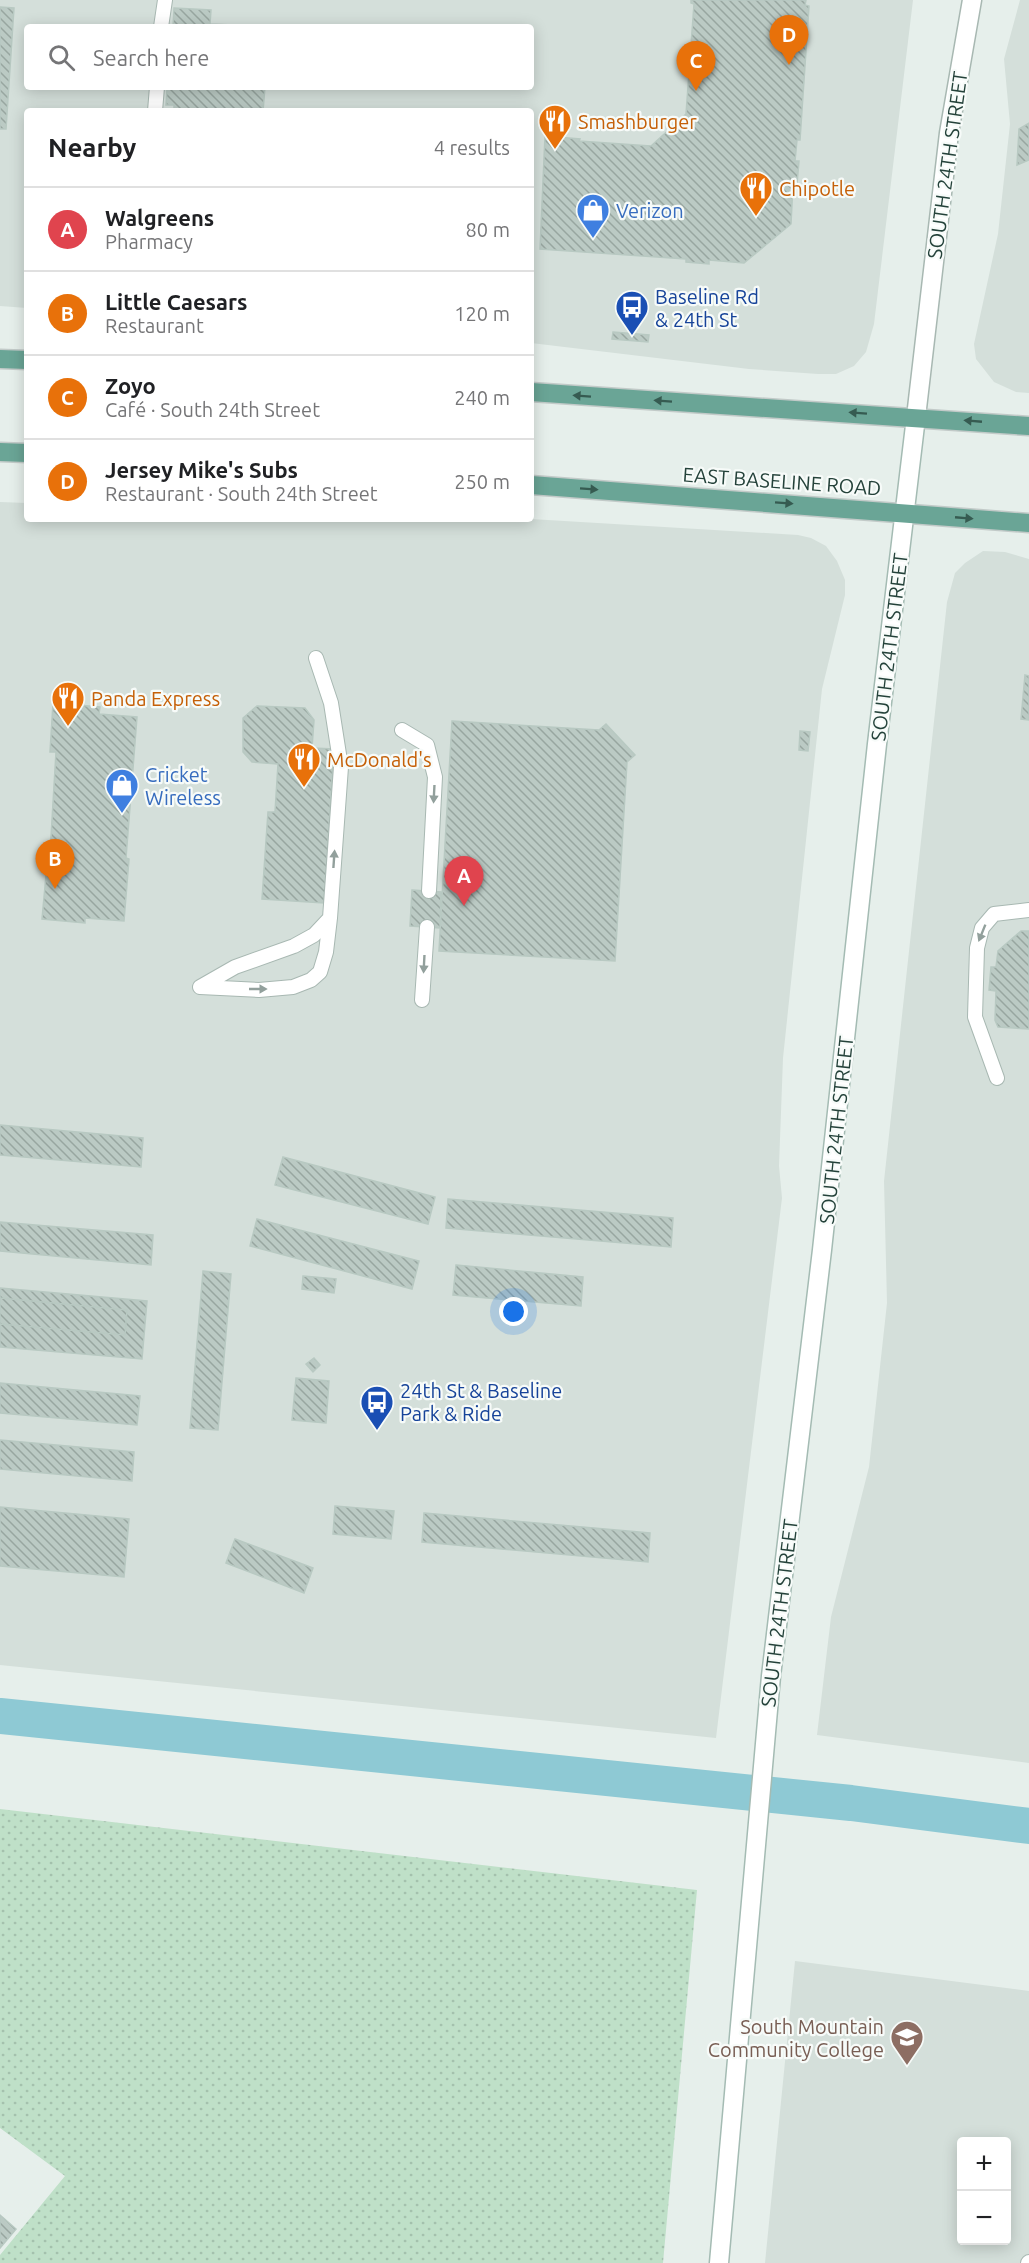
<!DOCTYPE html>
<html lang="en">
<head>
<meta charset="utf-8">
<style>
	body { margin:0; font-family:Ubuntu,sans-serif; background:#f6f6f6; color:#202124 }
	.controls { position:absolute; right:18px; bottom:18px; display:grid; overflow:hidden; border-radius:6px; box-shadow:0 3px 15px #0003 }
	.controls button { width:54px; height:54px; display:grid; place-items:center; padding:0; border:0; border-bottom:2px solid #e0e0e0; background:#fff; color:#202124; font:30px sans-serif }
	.you { position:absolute; left:514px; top:1312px; width:21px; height:21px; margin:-15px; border:4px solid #fff; border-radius:50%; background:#1a73e8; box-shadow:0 0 0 9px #1a73e833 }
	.badge { display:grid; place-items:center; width:39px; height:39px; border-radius:50%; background:#1a73e8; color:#fff; font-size:20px; font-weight:700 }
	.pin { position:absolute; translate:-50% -50px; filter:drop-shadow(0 2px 3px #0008) }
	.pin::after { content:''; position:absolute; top:32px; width:21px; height:18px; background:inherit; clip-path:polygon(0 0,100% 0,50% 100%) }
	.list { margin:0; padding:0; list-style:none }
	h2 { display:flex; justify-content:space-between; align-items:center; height:78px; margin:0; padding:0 24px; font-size:26px }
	h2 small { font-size:20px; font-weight:400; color:#757577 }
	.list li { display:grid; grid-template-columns:39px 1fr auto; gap:18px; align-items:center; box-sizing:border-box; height:84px; padding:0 24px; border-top:2px solid #e0e0e0 }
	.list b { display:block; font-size:22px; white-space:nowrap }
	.list p { margin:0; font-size:20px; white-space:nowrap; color:#757577 }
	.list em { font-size:20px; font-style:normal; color:#757577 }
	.icon { flex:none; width:33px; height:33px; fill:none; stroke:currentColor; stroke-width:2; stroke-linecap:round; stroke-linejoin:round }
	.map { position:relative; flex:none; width:1029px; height:2263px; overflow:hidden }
	.search { position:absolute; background:#fff; box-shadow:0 3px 15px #0003; left:24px; top:24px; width:510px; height:66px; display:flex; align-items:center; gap:15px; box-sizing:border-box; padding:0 21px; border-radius:6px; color:#757577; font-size:22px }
	.panel { position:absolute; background:#fff; box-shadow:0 3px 15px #0003; left:24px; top:108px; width:510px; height:414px; border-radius:6px }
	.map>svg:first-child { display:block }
</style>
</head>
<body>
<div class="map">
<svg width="1029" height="2263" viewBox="0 0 1029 2263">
	<defs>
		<pattern id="green-dots" width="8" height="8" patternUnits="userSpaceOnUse" patternTransform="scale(1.5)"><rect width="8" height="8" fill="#bfe0c8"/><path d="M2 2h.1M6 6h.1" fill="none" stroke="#a4c1ad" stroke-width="1.8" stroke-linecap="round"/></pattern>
		<pattern id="building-back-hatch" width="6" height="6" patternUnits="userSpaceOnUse" patternTransform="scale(1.5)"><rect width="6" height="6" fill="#bbcac4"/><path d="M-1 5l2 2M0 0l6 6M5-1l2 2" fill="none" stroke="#98a6a0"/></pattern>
	</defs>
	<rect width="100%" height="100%" fill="#e6efeb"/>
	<!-- built -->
	<path fill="#d4dfda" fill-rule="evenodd" d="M0,0H913L874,324L866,352L854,366L836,374H818L749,369L531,343V111H27V308L0,306ZM27,27H531V87H27Z
		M1020,0H1029V393L1016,392L994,382L976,359L974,344L998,234L1010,124L1004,59Z
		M0,502L27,503V519H531L798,535L811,538L826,546L837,561L845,580V595L822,689L783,1058L779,1166L782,1198L716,1738L0,1665Z
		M983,551L1005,552L1029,559V1763L817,1735L831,1617L869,1467L887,1303L884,1181L947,602L955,573L965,563Z
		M795,1961L1029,1991V2263H765ZM962,2142H1006V2240H962Z"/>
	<!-- green -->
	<path fill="url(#green-dots)" d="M0,1809L697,1890L663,2263H0V2255L65,2176L0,2128Z"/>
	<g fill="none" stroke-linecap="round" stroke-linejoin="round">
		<!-- canal -->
		<path stroke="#8ec9d4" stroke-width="36" d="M0,1716L851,1803L1029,1826"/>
	</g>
	<!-- building -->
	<path fill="url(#building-back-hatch)" stroke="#b8c9c2" stroke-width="1.5" d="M691,0H806L805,5L809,6L800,140H797L795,161H799L797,184H793L791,224L744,263L709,260V264L686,262V259L540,249L545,136L580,139L579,141L651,146L686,114L694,4L691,3Z
		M0,7L14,8L6,129H0Z
		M174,8L211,10L210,24L233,25V27H173Z
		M169,87H265L263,111H174V105H166L167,89Z
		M1029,123V160L1017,165L1019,129Z
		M613,332L649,335L648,342L612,339Z
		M1025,675L1029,676V720L1021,719Z
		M53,703L100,707L99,714L137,717L126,858L129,859L124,921L85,918V923L42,919L48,854H50L56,752H50Z
		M257,706L305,708L314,720L312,748L334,749L324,903L262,899L268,812H275L278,764L252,762L243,752V718Z
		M452,721L599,730L606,724L635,755L627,762L615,961L439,951Z
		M800,731L810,732L808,751L799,750Z
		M412,890L441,892L440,928L410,926Z
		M1021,931H1029V1029L998,1027L995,1020L996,991L989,990L991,967H996L998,951Z
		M0,1125L143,1138L141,1167L0,1155Z
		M283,1157L435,1197L428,1224L275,1185Z
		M448,1199L673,1218L671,1247L446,1228Z
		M257,1219L419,1261L412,1289L250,1246Z
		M0,1222L153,1235L151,1265L0,1251Z
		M456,1265L583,1277L581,1306L453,1295Z
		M203,1271L231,1274L218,1430L190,1428Z
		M303,1276L336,1279L334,1293L302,1289Z
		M0,1288L147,1301L142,1359L0,1347Z
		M0,1298L127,1310L125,1335L0,1324Z
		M314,1358L320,1365L313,1372L306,1364Z
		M296,1378L329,1381L326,1423L292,1420Z
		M0,1383L140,1396L137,1425L0,1413Z
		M0,1440L134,1452L132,1481L0,1469Z
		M335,1506L394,1511L391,1539L333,1534Z
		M0,1507L129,1519L124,1577L0,1566Z
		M424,1513L650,1533L648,1562L422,1542Z
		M235,1539L313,1568L304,1593L226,1563Z
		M0,2215L16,2229L0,2248Z"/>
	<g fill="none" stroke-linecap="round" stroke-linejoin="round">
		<defs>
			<path id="service" d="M161,27L165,0
				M155,111L157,87
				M402,730L427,745L435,777L429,891
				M200,987L259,990L293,987L311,980L320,972L326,952L330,918L341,767L331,703L316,658
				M200,987L235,967L294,946L314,935L330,918
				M422,1000L427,927
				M997,1078L975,1017L977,948L982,928L994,914L1029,910
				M1028,2263L1029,2262"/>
			<path id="minor" d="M916,417L949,133L972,0"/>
			<path id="secondary" d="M719,2263L771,1676L822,1250L877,744L916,417"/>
			<path id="primary" d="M0,359L27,360
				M531,392L1029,426
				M0,452L27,453
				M531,485L1029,523"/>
		</defs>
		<!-- service casing -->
		<use href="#service" stroke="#a8b8b2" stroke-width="16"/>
		<!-- minor casing -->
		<use href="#minor" stroke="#a8b8b2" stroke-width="21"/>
		<!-- secondary casing -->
		<use href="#secondary" stroke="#a4bbb3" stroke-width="21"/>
		<!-- primary casing -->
		<use href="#primary" stroke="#c2cac8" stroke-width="21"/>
		<!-- service -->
		<use href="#service" stroke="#fff" stroke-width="14"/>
		<!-- minor -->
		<use href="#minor" stroke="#fff" stroke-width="18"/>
		<!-- secondary -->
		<use href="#secondary" stroke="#fff" stroke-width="18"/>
		<!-- primary -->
		<use href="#primary" stroke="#6aa596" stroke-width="18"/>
	</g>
	<!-- one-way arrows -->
	<defs><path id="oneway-solid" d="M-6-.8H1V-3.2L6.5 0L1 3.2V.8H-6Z" transform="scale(1.5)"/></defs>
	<g fill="#365b51">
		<use href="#oneway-solid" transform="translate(582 396) rotate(-176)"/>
		<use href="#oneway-solid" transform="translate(663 401) rotate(-176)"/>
		<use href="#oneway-solid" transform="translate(858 413) rotate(-176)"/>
		<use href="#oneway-solid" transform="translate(973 421) rotate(-175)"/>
		<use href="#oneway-solid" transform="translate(589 489) rotate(4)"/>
		<use href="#oneway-solid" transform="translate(784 503) rotate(4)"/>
		<use href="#oneway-solid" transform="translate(964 518) rotate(5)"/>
	</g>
	<g fill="#92a09c">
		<use href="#oneway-solid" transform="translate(434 794) rotate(93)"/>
		<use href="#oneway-solid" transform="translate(334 859) rotate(-86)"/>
		<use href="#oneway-solid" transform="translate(982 933) rotate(112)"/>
		<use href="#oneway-solid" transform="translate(424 964) rotate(93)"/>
		<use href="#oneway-solid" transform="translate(258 989)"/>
	</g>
	<!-- icons -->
	<defs>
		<symbol id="restaurant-pin" viewBox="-11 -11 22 30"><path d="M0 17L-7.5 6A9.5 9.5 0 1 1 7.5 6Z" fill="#e8710a" stroke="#f7fbf9"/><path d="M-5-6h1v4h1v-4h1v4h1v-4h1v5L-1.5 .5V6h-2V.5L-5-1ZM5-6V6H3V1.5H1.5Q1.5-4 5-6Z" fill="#fff"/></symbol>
		<symbol id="shop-pin" viewBox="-11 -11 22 30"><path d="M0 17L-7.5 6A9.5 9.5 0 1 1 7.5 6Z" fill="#3f7fe0" stroke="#f7fbf9"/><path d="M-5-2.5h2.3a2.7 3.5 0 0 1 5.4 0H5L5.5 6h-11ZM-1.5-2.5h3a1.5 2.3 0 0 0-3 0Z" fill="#fff"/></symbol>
		<symbol id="bus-pin" viewBox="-11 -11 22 30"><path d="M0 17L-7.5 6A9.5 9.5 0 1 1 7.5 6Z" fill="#1a4fb4" stroke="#f7fbf9"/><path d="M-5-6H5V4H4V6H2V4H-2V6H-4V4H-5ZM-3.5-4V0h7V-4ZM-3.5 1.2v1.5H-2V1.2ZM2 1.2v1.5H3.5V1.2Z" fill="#fff"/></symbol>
		<symbol id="university-pin" viewBox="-11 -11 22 30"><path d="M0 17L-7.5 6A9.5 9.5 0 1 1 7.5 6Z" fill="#8d6e63" stroke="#f7fbf9"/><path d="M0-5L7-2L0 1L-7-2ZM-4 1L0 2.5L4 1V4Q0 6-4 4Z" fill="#fff"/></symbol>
	</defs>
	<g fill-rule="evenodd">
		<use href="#restaurant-pin" x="536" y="102" width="38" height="52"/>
		<use href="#restaurant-pin" x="737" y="169" width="38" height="52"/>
		<use href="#shop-pin" x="574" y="191" width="38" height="52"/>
		<use href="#bus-pin" x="613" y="288" width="38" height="52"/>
		<use href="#restaurant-pin" x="49" y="679" width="38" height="52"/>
		<use href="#restaurant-pin" x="285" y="740" width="38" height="52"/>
		<use href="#shop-pin" x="103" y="766" width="38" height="52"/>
		<use href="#bus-pin" x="358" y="1383" width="38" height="52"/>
		<use href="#university-pin" x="888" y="2018" width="38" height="52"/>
	</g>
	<g text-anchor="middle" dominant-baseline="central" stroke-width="4.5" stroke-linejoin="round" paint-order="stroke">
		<!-- food labels -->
		<g font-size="20" fill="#c56008" stroke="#f7fbf9" text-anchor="start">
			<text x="578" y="121">Smashburger</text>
			<text x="779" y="188">Chipotle</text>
			<text x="91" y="698">Panda Express</text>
			<text x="327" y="759">McDonald's</text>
		</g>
		<!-- street labels -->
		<g font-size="20" fill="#24423a" stroke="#f7fbf9">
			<text transform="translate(947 165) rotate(-82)">SOUTH 24TH STREET</text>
			<text transform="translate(782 481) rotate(4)">EAST BASELINE ROAD</text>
			<text transform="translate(889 647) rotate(-83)">SOUTH 24TH STREET</text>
			<text transform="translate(836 1130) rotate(-84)">SOUTH 24TH STREET</text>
			<text transform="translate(779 1613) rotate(-83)">SOUTH 24TH STREET</text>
		</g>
		<!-- shop labels -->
		<g font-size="20" fill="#366cbe" stroke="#f7fbf9" text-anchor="start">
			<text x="616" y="210">Verizon</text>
			<text x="145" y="774">Cricket<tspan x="145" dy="23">Wireless</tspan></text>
		</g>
		<!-- transit labels -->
		<g font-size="20" fill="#164399" stroke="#f7fbf9" text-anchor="start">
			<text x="655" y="296">Baseline Rd<tspan x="655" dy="23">&amp; 24th St</tspan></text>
			<text x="400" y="1390">24th St &amp; Baseline<tspan x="400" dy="23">Park &amp; Ride</tspan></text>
		</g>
		<!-- education labels -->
		<g font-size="20" fill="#785e54" stroke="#f7fbf9" text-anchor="end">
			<text x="884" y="2026">South Mountain<tspan x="884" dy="23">Community College</tspan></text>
		</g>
	</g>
</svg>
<div class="controls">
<button>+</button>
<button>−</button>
</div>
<div class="you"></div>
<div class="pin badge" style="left:464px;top:906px;background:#e0444e">A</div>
<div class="pin badge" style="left:55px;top:889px;background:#e8710a">B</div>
<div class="pin badge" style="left:696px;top:91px;background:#e8710a">C</div>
<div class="pin badge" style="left:789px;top:65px;background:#e8710a">D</div>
<div class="search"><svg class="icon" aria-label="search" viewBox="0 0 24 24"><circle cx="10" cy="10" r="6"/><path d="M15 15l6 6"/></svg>Search here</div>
<section class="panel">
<h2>Nearby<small>4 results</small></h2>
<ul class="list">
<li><span class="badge" style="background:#e0444e">A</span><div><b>Walgreens</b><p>Pharmacy</p></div><em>80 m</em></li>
<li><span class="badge" style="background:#e8710a">B</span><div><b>Little Caesars</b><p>Restaurant</p></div><em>120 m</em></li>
<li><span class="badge" style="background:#e8710a">C</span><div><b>Zoyo</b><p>Café · South 24th Street</p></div><em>240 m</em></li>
<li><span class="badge" style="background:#e8710a">D</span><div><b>Jersey Mike's Subs</b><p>Restaurant · South 24th Street</p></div><em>250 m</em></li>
</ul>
</section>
</div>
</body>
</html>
